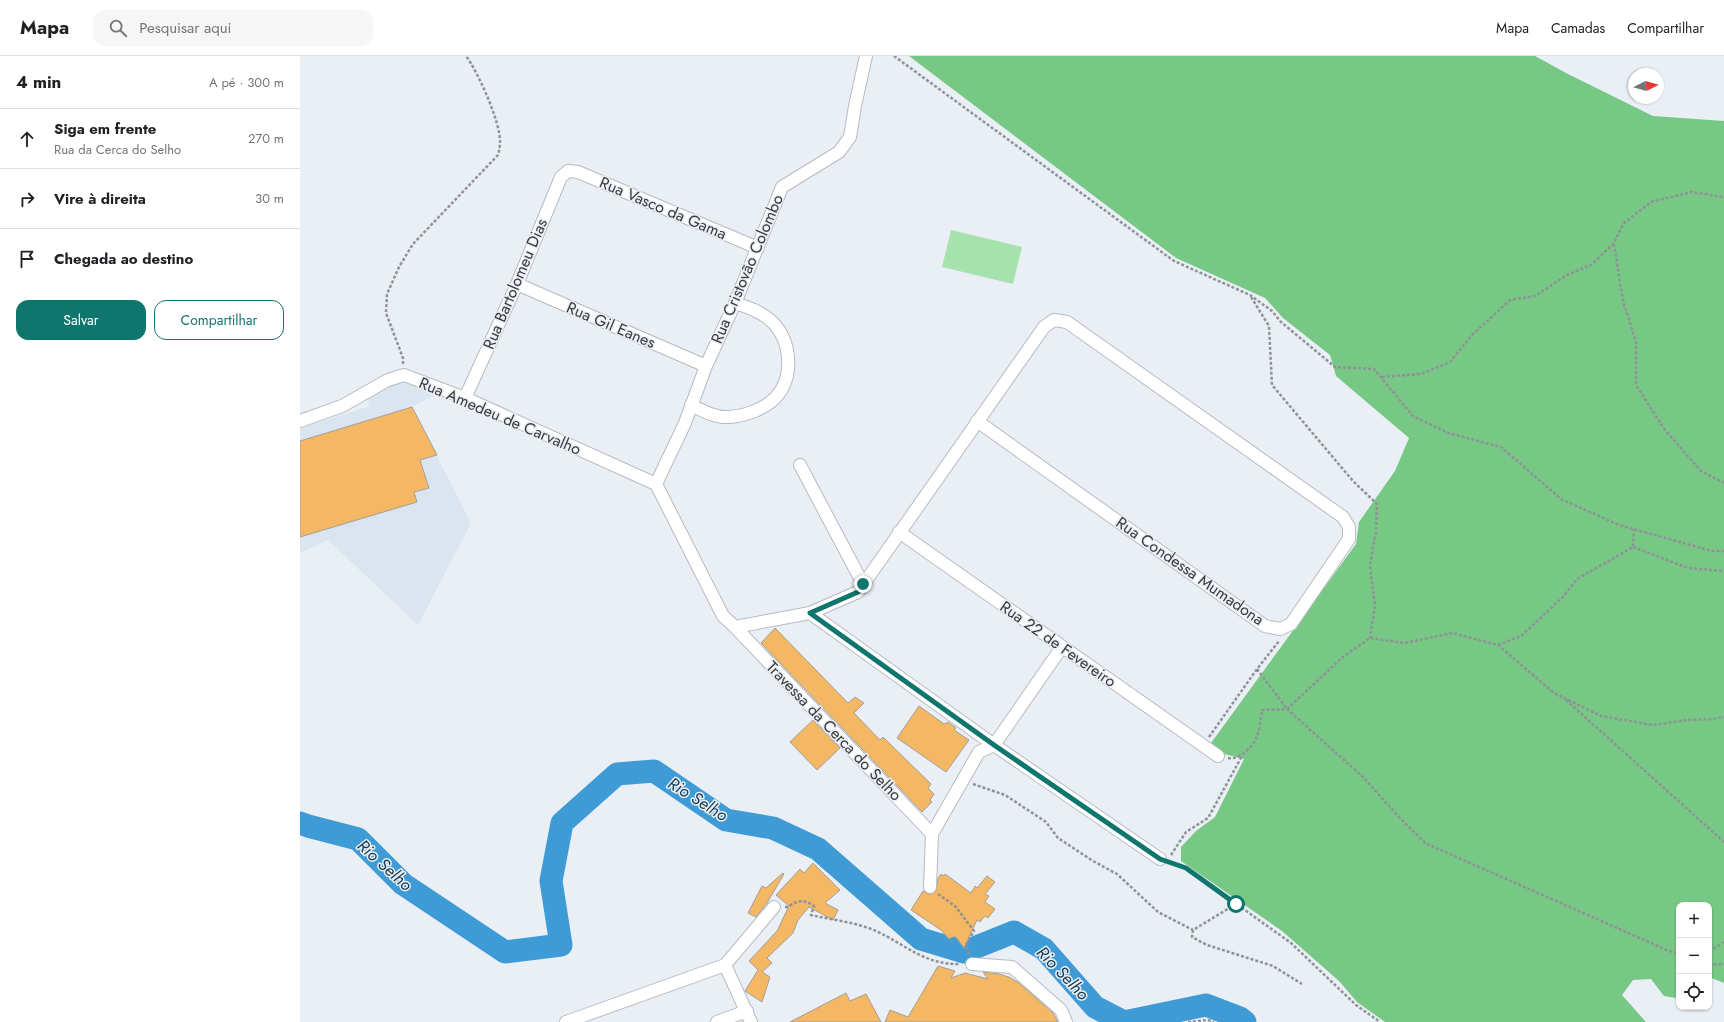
<!DOCTYPE html>
<html lang="pt">
<head>
<meta charset="utf-8">
<style>
	body { margin:0; font-family:Jost,sans-serif; background:#f6f6f6; color:#202124 }
	.controls { position:absolute; right:12px; bottom:12px; display:grid; overflow:hidden; border-radius:8px; box-shadow:0 1px 3px #0004 }
	.controls button { width:36px; height:36px; display:grid; place-items:center; padding:0; border:0; border-bottom:1px solid #e0e0e0; background:#fff; color:#202124; font:20px sans-serif }
	.compass { position:absolute; left:1328px; top:12px; width:36px; height:36px; border-radius:50%; background:#fff; box-shadow:0 1px 3px #0004; rotate:84deg }
	.stop { position:absolute; width:12px; height:12px; margin:-9px; border:3px solid #0f766e; border-radius:50%; background:#fff }
	.stop.end { background:#0f766e; border-color:#fff; box-shadow:0 1px 4px #0008 }
	.list { margin:0; padding:0; list-style:none }
	h2 { display:flex; justify-content:space-between; align-items:center; height:52px; margin:0; padding:0 16px; font-size:17px }
	h2 small { font-size:13px; font-weight:400; color:#757577 }
	.list li { display:grid; grid-template-columns:26px 1fr auto; gap:12px; align-items:center; box-sizing:border-box; height:60px; padding:0 16px; border-top:1px solid #e0e0e0 }
	.list b { display:block; font-size:15px; white-space:nowrap }
	.list p { margin:0; font-size:13px; white-space:nowrap; color:#757577 }
	.list em { font-size:13px; font-style:normal; color:#757577 }
	.actions { display:flex; gap:8px; padding:12px 16px }
	.actions a { flex:1; padding:9px 0; border:1px solid #0f766e; border-radius:12px; text-align:center; font-size:14px; color:#0f766e }
	.actions .main { background:#0f766e; color:#fff }
	.icon { flex:none; width:22px; height:22px; fill:none; stroke:currentColor; stroke-width:2; stroke-linecap:round; stroke-linejoin:round }
	.map { position:relative; flex:none; width:1424px; height:966px; overflow:hidden }
	header { display:flex; align-items:center; gap:24px; box-sizing:border-box; height:56px; padding:0 20px; background:#fff; border-bottom:1px solid #e0e0e0 }
	header strong { font-size:19px }
	nav { display:flex; gap:22px; margin-inline-start:auto; font-size:14px }
	.search { width:280px; height:36px; background:#f6f6f6; display:flex; align-items:center; gap:10px; box-sizing:border-box; padding:0 14px; border-radius:12px; color:#757577; font-size:15px }
	main { display:flex }
	aside { flex:1; background:#fff }
	.map>svg:first-child { display:block }
</style>
</head>
<body>
<header>
<strong>Mapa</strong>
<div class="search"><svg class="icon" aria-label="search" viewBox="0 0 24 24"><circle cx="10" cy="10" r="6"/><path d="M15 15l6 6"/></svg>Pesquisar aqui</div>
<nav><a>Mapa</a><a>Camadas</a><a>Compartilhar</a></nav>
</header>
<main>
<aside>
<h2>4 min<small>A pé · 300 m</small></h2>
<ul class="list">
<li><svg class="icon" aria-label="ahead" viewBox="0 0 24 24"><path d="M12 20V5M6 11l6-6 6 6"/></svg><div><b>Siga em frente</b><p>Rua da Cerca do Selho</p></div><em>270 m</em></li>
<li><svg class="icon" aria-label="right" viewBox="0 0 24 24"><path d="M7 20v-9h11M14 6l5 5-5 5"/></svg><div><b>Vire à direita</b></div><em>30 m</em></li>
<li><svg class="icon" aria-label="arrive" viewBox="0 0 24 24"><path d="M6 21V4h12l-3 4 3 4H6"/></svg><div><b>Chegada ao destino</b></div></li>
</ul>
<div class="actions"><a class="main">Salvar</a><a>Compartilhar</a></div>
</aside>
<div class="map">
<svg width="1424" height="966" viewBox="0 0 1424 966">
	<rect width="100%" height="100%" fill="#eaeff5"/>
	<!-- built -->
	<path fill="#dae5f0" d="M106,327L135,339L112,351L171,467L118,569L28,484L0,497V372L70,350L66,343L93,329Z"/>
	<!-- green -->
	<path fill="#a6e2ae" d="M651,174L722,191L713,228L642,211Z"/>
	<!-- forest -->
	<path fill="#77c885" d="M609,0H1235L1268,18L1353,60L1424,65V927L1409,921V849H1379V949L1376,942L1364,940L1351,923L1333,924L1322,939L1346,966H1085L1057,946L1039,925L982,875L881,805V791L896,775L915,761L944,703L924,698L911,687L1056,488L1059,466L1095,415L1109,382L1036,320L1030,299L983,262L965,242L876,202Z"/>
	<g fill="none" stroke-linecap="round" stroke-linejoin="round">
		<!-- river -->
		<path stroke="#3e9bd6" stroke-width="23" d="M0,767L8,770L58,783L103,828L205,896L261,889L251,825L262,767L317,718L354,715L426,764L473,772L518,793L621,883L664,896L714,876L744,893L795,951L824,966L906,949L940,962L945,966"/>
	</g>
	<!-- building -->
	<path fill="#f4b763" stroke="#a39f99" d="M112,351L137,399L120,404L129,432L114,436L117,446L0,481V385Z
		M475,572L548,647L555,641L564,647L554,657L580,684L583,681L631,728L628,732L634,738L630,744L632,746L622,756L461,587Z
		M619,650L644,668L648,666L656,672L654,674L669,684L646,716L597,682Z
		M513,664L540,692L517,714L490,686Z
		M513,807L540,834L525,847L538,854L533,864L509,851L498,864L493,877L467,902L472,907L462,916L470,921L462,946L445,935L458,914L449,905L477,875L489,850L476,839L500,813L504,817Z
		M483,817L484,818L467,847L456,861L448,857L462,830L466,832Z
		M641,818L644,820L645,818L671,837L675,830L677,832L687,820L695,826L685,838L689,840L685,846L695,853L688,862L685,860L680,866L677,864L664,892L655,880L649,883L641,874L611,854L623,835L630,838L636,835L638,822Z
		M638,910L655,915L651,922L665,917L688,923L683,916L699,918L709,921L719,927L753,957L758,966H585L590,954L608,961Z
		M546,937L550,945L566,938L581,966H490Z"/>
	<g fill="none" stroke-linecap="round" stroke-linejoin="round">
		<defs>
			<path id="street" d="M217,228L406,310
				M165,342L217,228L261,121L268,115L278,116L458,192
				M391,349C403,355 416,362 429,361C445,360 465,353 476,341C495,320 491,282 470,264C460,255 447,251 435,247
				M0,365L42,350L88,324L104,319L165,342L356,428
				M500,409L563,528
				M356,428L385,367L406,310L435,247L482,131L539,96L550,81L555,50L566,0
				M356,428L423,560L435,571L632,778
				M599,476L918,700
				M510,557L694,689L860,803
				M435,571L510,557L558,536L744,271L754,264L767,266L1043,461L1049,471V483L991,568L980,573L965,570L677,365
				M630,831L632,778L679,696L694,689L762,591
				M672,908L712,911L761,954L766,966
				M425,909L451,966
				M266,966L425,909L474,851
				M417,966L447,955"/>
		</defs>
		<!-- street casing -->
		<use href="#street" stroke="#b6bbc1" stroke-width="14"/>
		<!-- path -->
		<path stroke="#8f9397" stroke-width="2.5" stroke-dasharray="3 2" stroke-linecap="butt" d="M594,0L874,205L950,239L972,255L981,266L1035,311L1074,313L1113,360L1148,377L1201,391L1261,443L1319,469L1412,495H1424
			M1314,188L1323,245L1336,286V329L1365,374L1401,415L1424,427
			M951,241L969,270L972,329L1053,425L1077,448L1076,477L1073,491L1070,511L1075,550L1070,582
			M103,308V302L86,257L87,238L99,211L113,188L198,99C199,95 200,91 200,87C201,67 178,16 166,0
			M1082,321L1121,318L1150,306L1172,279L1210,244L1235,240L1267,219L1291,209L1314,187L1323,168L1351,146L1391,136L1424,141
			M1333,491L1388,512L1424,515
			M1198,589L1221,580L1263,541L1277,523L1333,491L1334,473
			M957,613L987,653L1043,601L1070,582L1105,587L1152,577L1198,589L1254,637L1301,660L1353,669L1387,664L1414,663L1424,661
			M1266,644L1424,786
			M909,681L957,613L979,585
			M928,702C940,704 953,691 957,680C960,672 961,662 962,654L987,653L1063,721L1097,759L1125,787L1369,895L1379,897
			M673,728L705,739L746,766L758,782L793,805L817,818L858,856L893,874
			M871,799L886,776L908,762L942,700
			M870,807L886,812L991,887L1056,949L1080,966
			M638,838L655,850L674,875L666,889L669,898
			M936,848L893,874L892,881L907,889L973,910L1002,928
			M485,851H488C497,844 504,843 514,850L511,859C532,864 556,866 576,875C606,889 625,909 660,908
			M1409,895L1424,886
			M1409,906L1417,909L1424,908
			M888,966L908,964L914,966"/>
		<!-- street -->
		<use href="#street" stroke="#fff" stroke-width="12"/>
	</g>
	<g fill="none" stroke-linecap="round" stroke-linejoin="round">
		<!-- route -->
		<path stroke="#0f766e" stroke-width="5" d="M563,528L558,536L510,557L694,689L860,803L886,812L936,848"/>
	</g>
	<g text-anchor="middle" dominant-baseline="central" stroke-width="3" stroke-linejoin="round" paint-order="stroke">
		<!-- street labels -->
		<g font-size="16" fill="#383a3c" stroke="#eaeff5">
			<text transform="translate(363 152) rotate(23)">Rua Vasco da Gama</text>
			<text transform="translate(447 213) rotate(-67)">Rua Cristovão Colombo</text>
			<text transform="translate(215 228) rotate(-67)">Rua Bartolomeu Dias</text>
			<text transform="translate(311 269) rotate(23)">Rua Gil Eanes</text>
			<text transform="translate(200 360) rotate(23)">Rua Amedeu de Carvalho</text>
			<text transform="translate(890 515) rotate(35)">Rua Condessa Mumadona</text>
			<text transform="translate(758 588) rotate(35)">Rua 22 de Fevereiro</text>
			<text transform="translate(534 675) rotate(46)">Travessa da Cerca do Selho</text>
		</g>
		<!-- water labels -->
		<g font-size="17" font-style="italic" fill="#143b54" stroke="#eaeff5">
			<text transform="translate(398 743) rotate(32)">Rio Selho</text>
			<text transform="translate(85 809) rotate(42)">Rio Selho</text>
			<text transform="translate(763 917) rotate(46)">Rio Selho</text>
		</g>
	</g>
</svg>
<div class="controls">
<button>+</button>
<button>−</button>
<button><svg class="icon" aria-label="locate" viewBox="0 0 24 24"><circle cx="12" cy="12" r="6"/><path d="M12 2v4M12 18v4M2 12h4M18 12h4"/></svg></button>
</div>
<svg class="compass" viewBox="-18 -18 36 36"><path d="M0-13l5 13h-10z" fill="#e53935"/><path d="M0 13l5-13h-10z" fill="#757577"/></svg>
<div class="stop" style="left:936px;top:848px"></div>
<div class="stop end" style="left:563px;top:528px"></div>
</div>
</main>
</body>
</html>
